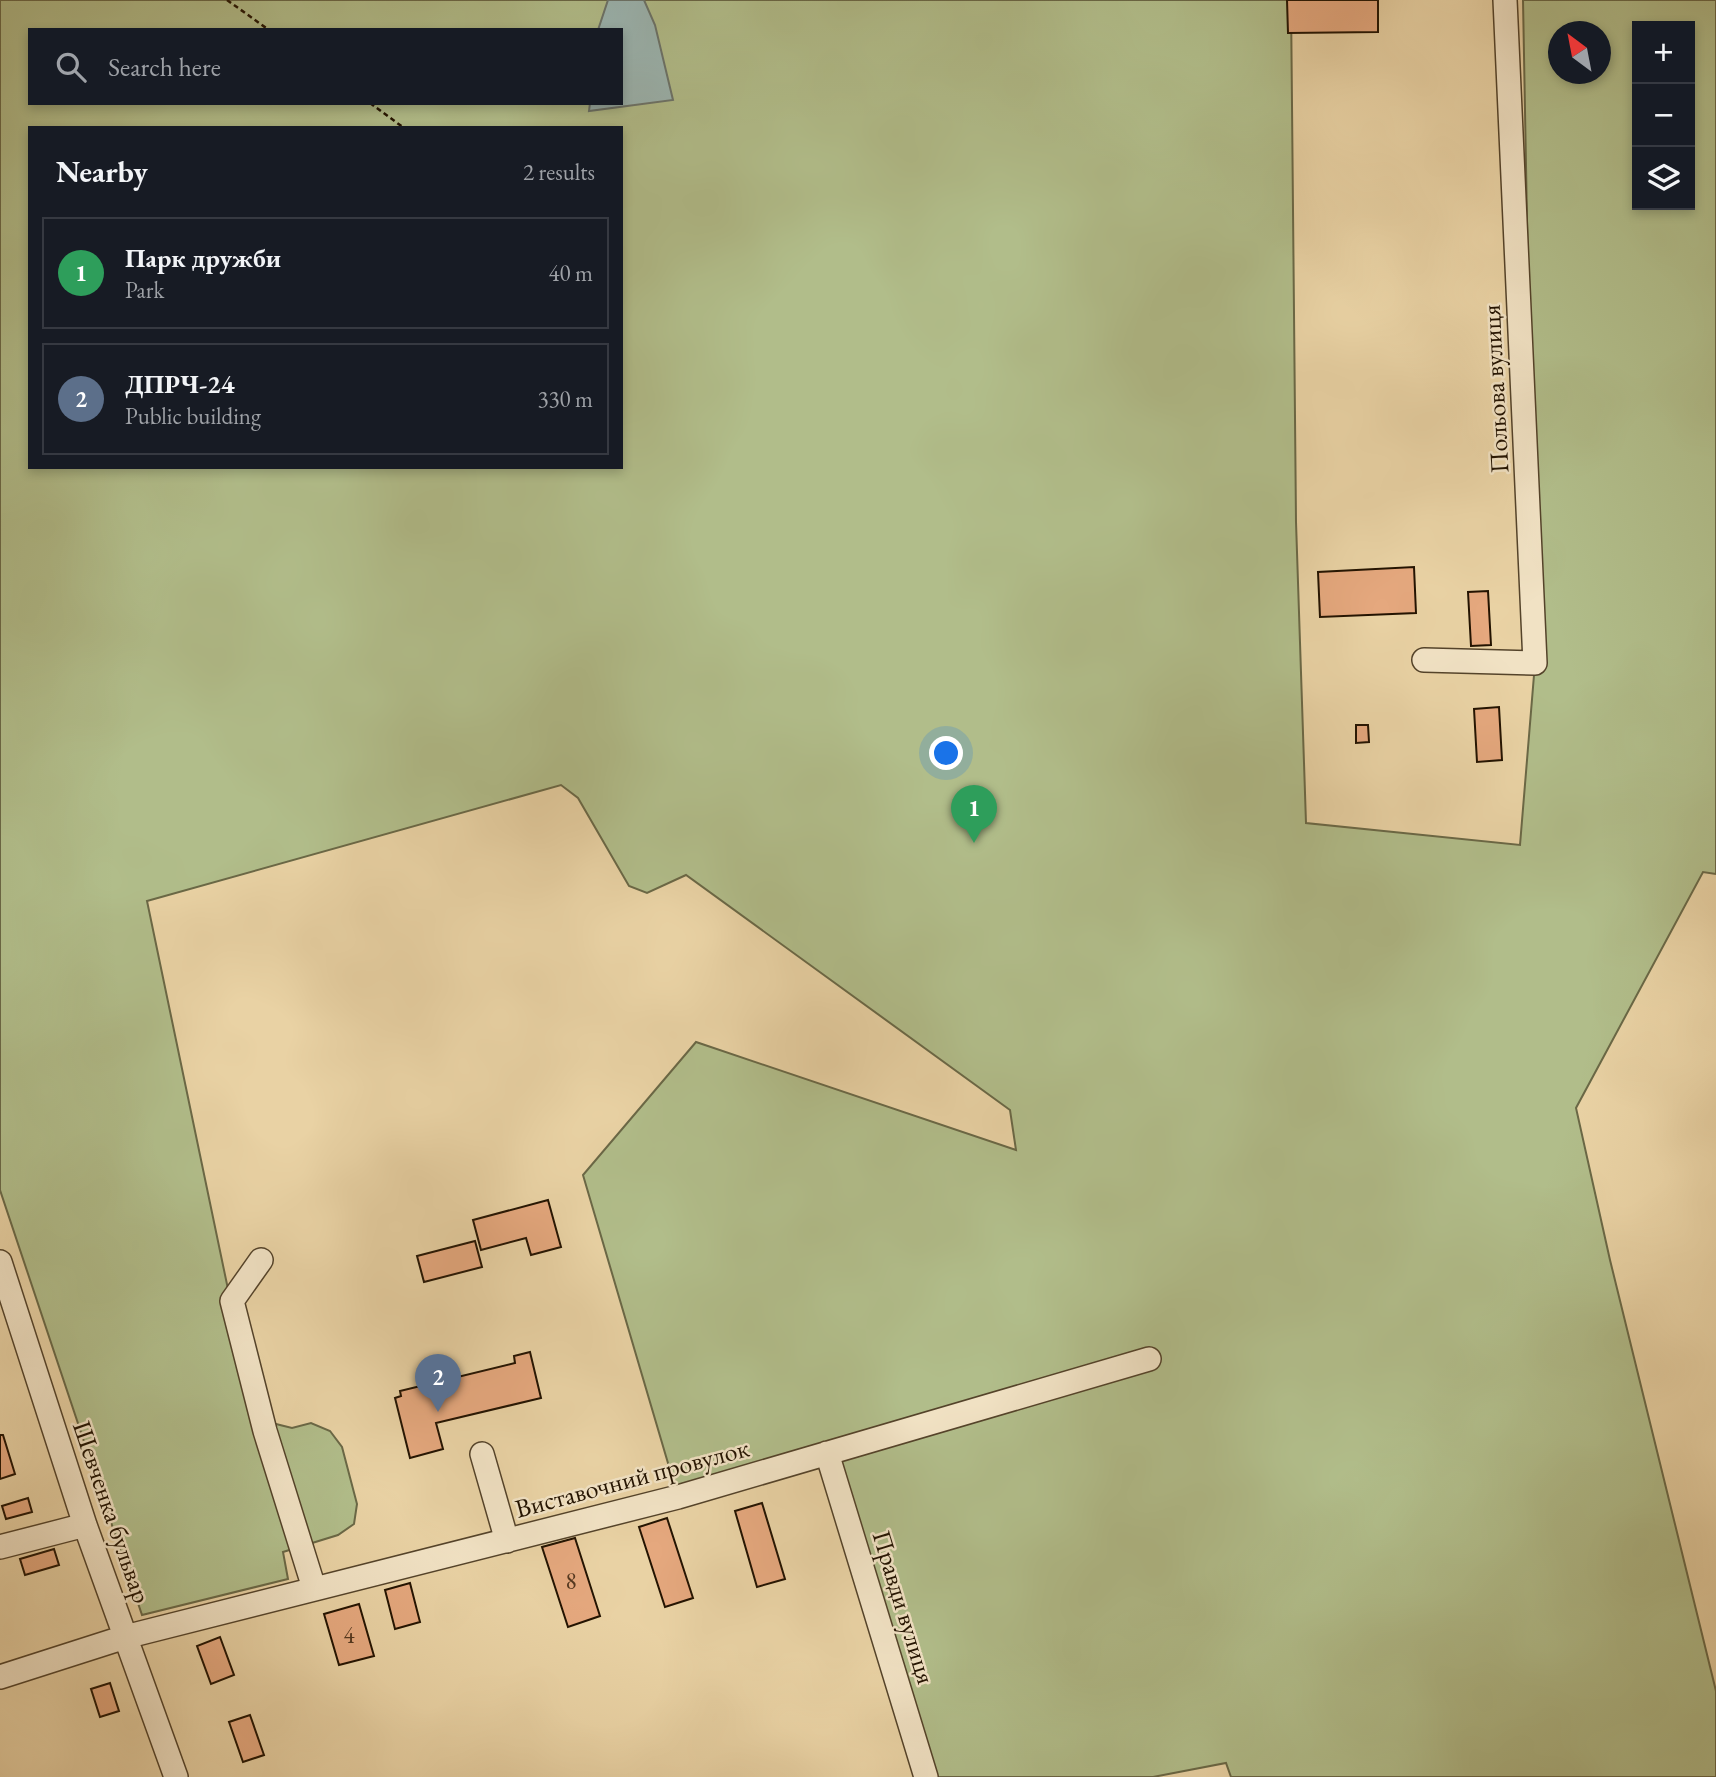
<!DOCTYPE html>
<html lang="en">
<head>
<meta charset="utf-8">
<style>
	body { margin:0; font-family:"EB Garamond",serif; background:#20242c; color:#f1f3f6 }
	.controls { position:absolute; right:21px; top:21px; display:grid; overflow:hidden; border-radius:0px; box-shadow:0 4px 10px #0003 }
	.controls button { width:63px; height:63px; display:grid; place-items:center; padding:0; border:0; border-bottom:2px solid #363941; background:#171b24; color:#f1f3f6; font:35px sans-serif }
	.compass { position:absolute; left:1548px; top:21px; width:63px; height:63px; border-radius:50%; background:#171b24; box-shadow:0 4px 10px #0003; rotate:328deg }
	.you { position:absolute; left:947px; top:754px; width:24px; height:24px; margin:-18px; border:5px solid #fff; border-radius:50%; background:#1a73e8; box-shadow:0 0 0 10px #1a73e833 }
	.badge { display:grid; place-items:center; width:46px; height:46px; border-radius:50%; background:#0f766e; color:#fff; font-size:23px; font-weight:700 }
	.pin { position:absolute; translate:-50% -58px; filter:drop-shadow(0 2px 4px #0008) }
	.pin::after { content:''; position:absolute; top:37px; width:24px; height:21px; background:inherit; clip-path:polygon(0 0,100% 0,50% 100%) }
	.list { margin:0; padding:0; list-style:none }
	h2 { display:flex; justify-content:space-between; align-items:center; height:91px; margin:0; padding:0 28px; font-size:30px }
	h2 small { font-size:23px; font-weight:400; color:#9ea1a6 }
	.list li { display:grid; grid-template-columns:46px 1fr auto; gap:21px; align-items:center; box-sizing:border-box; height:112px; margin:0 14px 14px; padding:0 14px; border:2px solid #363941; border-radius:0px }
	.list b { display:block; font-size:26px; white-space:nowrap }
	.list p { margin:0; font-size:23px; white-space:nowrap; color:#9ea1a6 }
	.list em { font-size:23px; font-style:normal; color:#9ea1a6 }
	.icon { flex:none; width:38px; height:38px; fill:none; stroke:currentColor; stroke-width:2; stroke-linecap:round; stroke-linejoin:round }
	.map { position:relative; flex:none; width:1716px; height:1777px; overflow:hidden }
	.search { position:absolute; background:#171b24; box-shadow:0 4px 10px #0003; left:28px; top:28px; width:595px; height:77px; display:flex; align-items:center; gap:18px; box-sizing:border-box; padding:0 24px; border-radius:0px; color:#9ea1a6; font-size:26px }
	.panel { position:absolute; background:#171b24; box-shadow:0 4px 10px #0003; left:28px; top:126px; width:595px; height:343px; border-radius:0px }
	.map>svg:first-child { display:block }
</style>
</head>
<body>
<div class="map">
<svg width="1716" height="1777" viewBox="0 0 1716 1777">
	<rect width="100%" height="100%" fill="#e9d2a4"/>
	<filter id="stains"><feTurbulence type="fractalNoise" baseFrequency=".00286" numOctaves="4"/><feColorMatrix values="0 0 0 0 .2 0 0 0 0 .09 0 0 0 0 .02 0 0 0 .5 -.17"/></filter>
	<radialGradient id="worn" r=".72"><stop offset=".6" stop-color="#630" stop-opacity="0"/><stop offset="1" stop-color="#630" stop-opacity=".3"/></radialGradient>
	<!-- green -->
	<path fill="#b1bd8a" stroke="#6a6846" stroke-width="2" fill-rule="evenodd" d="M0,0H1291L1296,522L1306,823L1520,845L1535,663L1523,0H1716V874L1703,872L1576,1108L1610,1260L1716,1691V1777H1231L1226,1763L1153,1777H926L827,1453L678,1497L583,1175L696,1042L1016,1150L1010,1110L686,875L647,893L629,886L578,798L561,785L147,901L253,1409L272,1423L292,1428L311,1423L330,1431L342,1447L357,1504L354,1524L338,1535L283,1552L288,1579L142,1615L0,1190ZM1637,26H1690V205H1637ZM30,30H621V103H30ZM1558,32H1600V74H1558ZM30,128H621V467H30Z"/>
	<!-- water -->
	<path fill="#9bb5b1" stroke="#6b746b" stroke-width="2" d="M608,0H644L655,25L673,100L589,111L590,103H621V30H598Z"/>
	<!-- building -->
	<path fill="#e5a87e" stroke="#231301" stroke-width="2" d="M1287,0H1378V32L1288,33Z
		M1414,567L1416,613L1320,617L1318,572Z
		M1488,591L1491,645L1471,646L1468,592Z
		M1499,707L1502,760L1477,762L1474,709Z
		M1356,725H1368L1369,742L1356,743Z
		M548,1200L561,1247L531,1255L526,1238L481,1250L473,1220Z
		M475,1241L482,1267L424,1282L417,1256Z
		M530,1352L541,1398L436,1423L443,1449L410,1458L395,1398L401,1396L400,1391L515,1363L514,1356Z
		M0,1435H3L15,1474L0,1479Z
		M28,1498L32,1512L6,1519L2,1506Z
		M762,1503L785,1579L757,1587L735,1511Z
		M667,1518L693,1598L665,1607L639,1527Z
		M575,1538L600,1616L568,1627L542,1547Z
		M54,1549L59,1565L25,1575L20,1559Z
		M410,1583L420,1622L395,1629L385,1590Z
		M359,1604L374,1656L339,1665L324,1614Z
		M220,1637L234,1675L211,1684L197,1646Z
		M110,1683L119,1711L100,1717L91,1689Z
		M250,1715L264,1755L243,1762L229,1722Z"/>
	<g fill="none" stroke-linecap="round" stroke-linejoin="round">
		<defs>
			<path id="minor" d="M1424,660L1535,663L1505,0
				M261,1260L232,1301L265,1431L314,1588
				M0,1262L85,1525L176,1777
				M827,1453L926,1777
				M482,1454L507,1541
				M0,1547L85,1525
				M0,1677L125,1637L678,1497L1149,1359"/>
		</defs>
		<!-- minor casing -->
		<use href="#minor" stroke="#54432a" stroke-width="26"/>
		<!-- path -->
		<path stroke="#231301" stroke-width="2.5" stroke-dasharray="5 3.5" stroke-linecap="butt" d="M227,0L269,30
			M370,103L404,128"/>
		<!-- minor -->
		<use href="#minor" stroke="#f1e2c4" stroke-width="23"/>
	</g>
	<g text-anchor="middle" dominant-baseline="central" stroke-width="5" stroke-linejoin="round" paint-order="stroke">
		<!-- number labels -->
		<g font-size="23" fill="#543820">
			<text x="571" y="1581">8</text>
			<text x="349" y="1635">4</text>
		</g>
		<!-- street labels -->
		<g font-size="26" fill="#231301" stroke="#f1e2c4">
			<text transform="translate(1495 389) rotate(-93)">Польова вулиця</text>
			<text transform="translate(632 1478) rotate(-15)">Виставочний провулок</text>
			<text transform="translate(112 1512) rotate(71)">Шевченка бульвар</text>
			<text transform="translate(904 1607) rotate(73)">Правди вулиця</text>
		</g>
	</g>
	<rect width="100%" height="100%" filter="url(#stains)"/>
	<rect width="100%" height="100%" fill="url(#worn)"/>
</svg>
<div class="controls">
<button>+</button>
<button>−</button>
<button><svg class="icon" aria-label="layers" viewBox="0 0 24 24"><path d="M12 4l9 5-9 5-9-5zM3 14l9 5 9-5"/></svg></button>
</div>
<svg class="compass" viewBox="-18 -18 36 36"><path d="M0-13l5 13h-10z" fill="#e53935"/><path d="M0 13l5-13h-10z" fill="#9ea1a6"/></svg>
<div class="you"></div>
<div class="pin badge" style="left:974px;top:843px;background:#2e9e5b">1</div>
<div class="pin badge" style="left:438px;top:1412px;background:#5c6f8a">2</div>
<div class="search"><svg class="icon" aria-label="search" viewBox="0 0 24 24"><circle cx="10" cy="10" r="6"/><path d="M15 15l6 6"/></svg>Search here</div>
<section class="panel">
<h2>Nearby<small>2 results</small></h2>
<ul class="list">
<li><span class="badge" style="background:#2e9e5b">1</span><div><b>Парк дружби</b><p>Park</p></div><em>40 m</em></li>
<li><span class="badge" style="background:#5c6f8a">2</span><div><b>ДПРЧ-24</b><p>Public building</p></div><em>330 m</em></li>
</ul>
</section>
</div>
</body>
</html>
